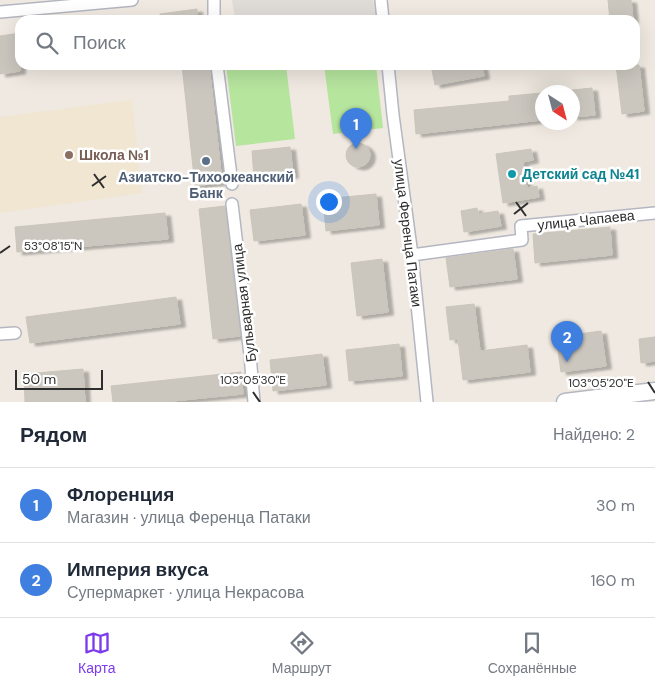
<!DOCTYPE html>
<html lang="ru">
<head>
<meta charset="utf-8">
<style>
	body { margin:0; font-family:"DM Sans",sans-serif; background:#f2f2f3; color:#1f2937 }
	.compass { position:absolute; left:535px; top:85px; width:45px; height:45px; border-radius:50%; background:#fff; box-shadow:0 5px 20px #0002; rotate:144deg }
	.scale { position:absolute; left:15px; bottom:12px; width:88px; box-sizing:border-box; padding-left:5px; border:2px solid #2e2e2e; border-top:0; font-size:14px; line-height:18px; white-space:nowrap; color:#2e2e2e; -webkit-text-stroke:4px #fff; paint-order:stroke }
	.you { position:absolute; left:328px; top:201px; width:18px; height:18px; margin:-12px; border:4px solid #fff; border-radius:50%; background:#1a73e8; box-shadow:0 0 0 8px #1a73e833 }
	.badge { display:grid; place-items:center; width:32px; height:32px; border-radius:50%; background:#7c3aed; color:#fff; font-size:16px; font-weight:700 }
	.pin { position:absolute; translate:-50% -41px; filter:drop-shadow(0 1px 2px #0008) }
	.pin::after { content:''; position:absolute; top:26px; width:18px; height:15px; background:inherit; clip-path:polygon(0 0,100% 0,50% 100%) }
	.list { margin:0; padding:0; list-style:none }
	h2 { display:flex; justify-content:space-between; align-items:center; height:65px; margin:0; padding:0 20px; font-size:21px }
	h2 small { font-size:16px; font-weight:400; color:#747a83 }
	.list li { display:grid; grid-template-columns:32px 1fr auto; gap:15px; align-items:center; box-sizing:border-box; height:75px; padding:0 20px; border-top:1px solid #e0e1e3 }
	.list b { display:block; font-size:19px; white-space:nowrap }
	.list p { margin:0; font-size:16px; white-space:nowrap; color:#747a83 }
	.list em { font-size:16px; font-style:normal; color:#747a83 }
	.icon { flex:none; width:28px; height:28px; fill:none; stroke:currentColor; stroke-width:2; stroke-linecap:round; stroke-linejoin:round }
	.map { position:relative; flex:none; width:655px; height:402px; overflow:hidden }
	.search { position:absolute; background:#fff; box-shadow:0 5px 20px #0002; left:15px; right:15px; top:15px; height:55px; display:flex; align-items:center; gap:12px; box-sizing:border-box; padding:0 18px; border-radius:15px; color:#747a83; font-size:19px }
	.sheet { height:215px; background:#fff }
	nav { display:flex; justify-content:space-around; align-items:center; box-sizing:border-box; height:70px; border-top:1px solid #e0e1e3; background:#fff; font-size:14px; color:#747a83 }
	nav a { display:grid; justify-items:center; gap:2px }
	nav .on { color:#7c3aed }
	.map>svg:first-child { display:block }
</style>
</head>
<body>
<div class="map">
<svg width="655" height="402" viewBox="0 0 655 402">
	<defs>
		<filter id="shadow"><feDropShadow dx="5.5" dy="3" stdDeviation="1" flood-color="#0004"/></filter>
	</defs>
	<rect width="100%" height="100%" fill="#efe9e1"/>
	<!-- education -->
	<path fill="#f0e6d1" d="M132,100L142,193L0,213V117Z"/>
	<!-- green -->
	<path fill="#b6e59e" d="M226,65H286L295,139L236,146Z
		M324,65H376L383,128L333,134Z"/>
	<!-- plaza -->
	<path fill="#dfdcd8" d="M232,0H373L376,19L366,20H235Z"/>
	<!-- building -->
	<path fill="#cbc7bf" stroke="#cbc5ba" filter="url(#shadow)" d="M608,0H631L633,20H610Z
		M197,9L198,20H160V14Z
		M20,33V71L0,74V36Z
		M182,65H209L222,182L195,186Z
		M431,65H482L484,76L435,85Z
		M616,65H639L644,111L622,114Z
		M592,88L595,115L572,117V90Z
		M542,93V120L416,134L414,110L509,101V96Z
		M346 155a12 12 0 1 1 24 0a12 12 0 1 1-24 0Z
		M290,147L293,175L254,179L252,151Z
		M531,149L533,160L523,162L527,188L537,186L539,197L503,203L496,154Z
		M376,194L379,225L326,231L323,199Z
		M301,204L305,235L254,241L250,210Z
		M225,206L240,336L213,339L199,209Z
		M477,208L478,214L498,211L501,226L464,232L461,211Z
		M165,213L168,239L17,252L15,227Z
		M610,227L612,255L535,263L533,234Z
		M513,249L517,279L450,287L446,258Z
		M382,259L388,312L357,316L351,263Z
		M176,297L180,324L30,343L26,317Z
		M474,304L480,351L527,345L530,372L463,380L458,339L450,340L446,307Z
		M601,331L606,366L561,372L556,337Z
		M655,337V361L641,363L639,339Z
		M399,344L402,376L349,381L346,350Z
		M322,354L326,385L273,391L270,360Z
		M83,369L85,402H25L24,374Z
		M241,372L243,394L162,402H113L111,386Z"/>
	<g fill="none" stroke-linecap="round" stroke-linejoin="round">
		<defs>
			<path id="minor" d="M214,0V20
				M381,0L383,20
				M0,12L132,0
				M217,65L232,184
				M388,65L393,115L412,255L427,402
				M232,204L250,355L254,402
				M412,255L522,240L521,226L655,213
				M0,334L15,333"/>
			<path id="secondary" d="M565,402L655,391"/>
		</defs>
		<!-- minor casing -->
		<use href="#minor" stroke="#b4b7c1" stroke-width="14"/>
		<!-- secondary casing -->
		<use href="#secondary" stroke="#b4b7c1" stroke-width="19"/>
		<!-- minor -->
		<use href="#minor" stroke="#fff" stroke-width="11"/>
		<!-- secondary -->
		<use href="#secondary" stroke="#fff" stroke-width="16"/>
	</g>
	<!-- ticks -->
	<path fill="none" stroke="#2e2e2e" stroke-width="2" d="M94,174L104,188M92,186L106,176M516,202L526,216M514,214L528,203M0,253L10,246M648,382L655,393M253,392L260,402"/>
	<!-- markers -->
	<circle fill="#8d6e63" stroke="#fff" stroke-width="2" cx="69" cy="155" r="5"/>
	<circle fill="#5c6f8a" stroke="#fff" stroke-width="2" cx="206" cy="161" r="5"/>
	<circle fill="#0f9aa8" stroke="#fff" stroke-width="2" cx="512" cy="174" r="5"/>
	<g text-anchor="middle" dominant-baseline="central" stroke-width="5" stroke-linejoin="round" paint-order="stroke">
		<!-- education labels -->
		<g font-size="14" font-weight="bold" fill="#785e54" stroke="#fff" text-anchor="start">
			<text x="79" y="155">Школа №1</text>
		</g>
		<!-- culture labels -->
		<g font-size="14" font-weight="bold" fill="#0d838f" stroke="#fff" text-anchor="start">
			<text x="522" y="174">Детский сад №41</text>
		</g>
		<!-- service labels -->
		<g font-size="14" font-weight="bold" fill="#4e5e75" stroke="#fff">
			<text x="206" y="177">Азиатско-Тихоокеанский<tspan x="206" dy="16">Банк</tspan></text>
		</g>
		<!-- street labels -->
		<g font-size="14" fill="#2e2e2e" stroke="#fff">
			<text transform="translate(586 220) rotate(-6)">улица Чапаева</text>
			<text transform="translate(408 233) rotate(83)">улица Ференца Патаки</text>
			<text transform="translate(244 303) rotate(-97)">Бульварная улица</text>
		</g>
	</g>
	<g font-size="12" text-anchor="middle" fill="#2e2e2e" stroke="#fff" stroke-width="5" stroke-linejoin="round" paint-order="stroke">
		<text x="53" y="250">53°08'15"N</text>
		<text x="253" y="384">103°05'30"E</text>
		<text x="601" y="387">103°05'20"E</text>
	</g>
</svg>
<svg class="compass" viewBox="-18 -18 36 36"><path d="M0-13l5 13h-10z" fill="#e53935"/><path d="M0 13l5-13h-10z" fill="#747a83"/></svg>
<div class="scale">50 m</div>
<div class="you"></div>
<div class="pin badge" style="left:356px;top:149px;background:#3f7fe0">1</div>
<div class="pin badge" style="left:567px;top:362px;background:#3f7fe0">2</div>
<div class="search"><svg class="icon" aria-label="search" viewBox="0 0 24 24"><circle cx="10" cy="10" r="6"/><path d="M15 15l6 6"/></svg>Поиск</div>
</div>
<section class="sheet">
<h2>Рядом<small>Найдено: 2</small></h2>
<ul class="list">
<li><span class="badge" style="background:#3f7fe0">1</span><div><b>Флоренция</b><p>Магазин · улица Ференца Патаки</p></div><em>30 m</em></li>
<li><span class="badge" style="background:#3f7fe0">2</span><div><b>Империя вкуса</b><p>Супермаркет · улица Некрасова</p></div><em>160 m</em></li>
</ul>
</section>
<nav>
<a class="on"><svg class="icon" aria-label="map" viewBox="0 0 24 24"><path d="M3 6l6-2 6 2 6-2v14l-6 2-6-2-6 2zM9 4v14M15 6v14"/></svg>Карта</a>
<a><svg class="icon" aria-label="directions" viewBox="0 0 24 24"><path d="M12 3l9 9-9 9-9-9zM9 14v-3h6M13 9l2 2-2 2"/></svg>Маршрут</a>
<a><svg class="icon" aria-label="saved" viewBox="0 0 24 24"><path d="M7 4h10v16l-5-4-5 4z"/></svg>Сохранённые</a>
</nav>
</body>
</html>
